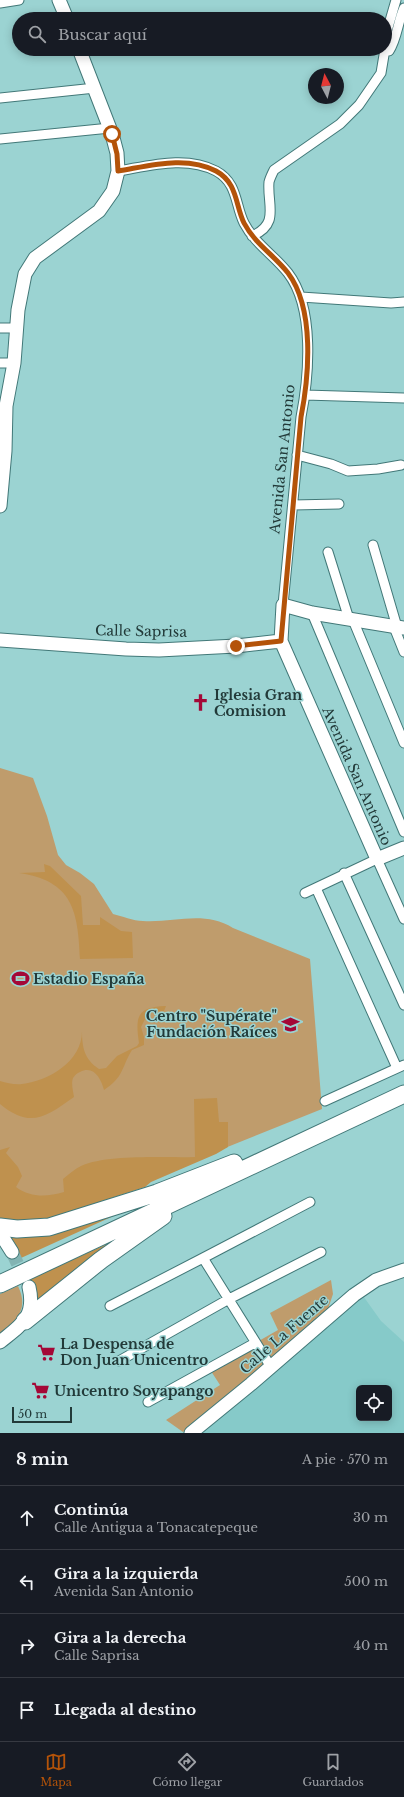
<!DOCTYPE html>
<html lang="es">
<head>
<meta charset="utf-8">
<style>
	body { margin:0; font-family:"Libre Baskerville",serif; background:#20242c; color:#f1f3f6 }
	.controls { position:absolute; right:12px; bottom:12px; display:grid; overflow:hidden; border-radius:6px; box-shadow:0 2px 10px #0003 }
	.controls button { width:36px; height:36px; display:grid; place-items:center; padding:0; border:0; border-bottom:1px solid #363941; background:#171b24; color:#f1f3f6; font:20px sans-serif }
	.compass { position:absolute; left:308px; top:68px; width:36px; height:36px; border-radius:50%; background:#171b24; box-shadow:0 2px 10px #0003; rotate:353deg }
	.scale { position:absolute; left:12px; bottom:10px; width:60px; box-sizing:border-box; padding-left:4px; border:2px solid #223a39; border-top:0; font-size:11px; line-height:14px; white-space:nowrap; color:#223a39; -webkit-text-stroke:3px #9bd3d2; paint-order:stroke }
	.stop { position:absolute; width:12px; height:12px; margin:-9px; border:3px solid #b45309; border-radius:50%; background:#fff }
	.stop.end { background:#b45309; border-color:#fff; box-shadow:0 1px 4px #0008 }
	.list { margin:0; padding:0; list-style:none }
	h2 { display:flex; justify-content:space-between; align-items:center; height:52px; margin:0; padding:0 16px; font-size:17px }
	h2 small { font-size:13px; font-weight:400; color:#9ea1a6 }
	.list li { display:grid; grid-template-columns:26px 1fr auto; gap:12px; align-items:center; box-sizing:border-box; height:64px; padding:0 16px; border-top:1px solid #363941 }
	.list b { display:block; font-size:15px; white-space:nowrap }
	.list p { margin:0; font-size:13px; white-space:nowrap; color:#9ea1a6 }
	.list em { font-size:13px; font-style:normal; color:#9ea1a6 }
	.icon { flex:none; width:22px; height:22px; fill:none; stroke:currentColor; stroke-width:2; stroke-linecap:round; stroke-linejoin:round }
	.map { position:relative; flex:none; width:404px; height:1433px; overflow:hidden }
	.search { position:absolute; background:#171b24; box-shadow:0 2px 10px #0003; left:12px; right:12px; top:12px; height:44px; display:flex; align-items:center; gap:10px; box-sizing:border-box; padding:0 14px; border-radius:22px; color:#9ea1a6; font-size:15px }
	.sheet { height:308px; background:#171b24 }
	nav { display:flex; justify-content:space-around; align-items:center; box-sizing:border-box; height:56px; border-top:1px solid #363941; background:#171b24; font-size:11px; color:#9ea1a6 }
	nav a { display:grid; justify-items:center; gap:2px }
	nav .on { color:#b45309 }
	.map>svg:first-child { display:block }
</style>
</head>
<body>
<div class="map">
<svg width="404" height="1433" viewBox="0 0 404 1433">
	<rect width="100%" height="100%" fill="#9bd3d2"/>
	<!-- built -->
	<path fill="#86cac9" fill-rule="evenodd" d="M361,1293L381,1321L404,1342V1433H196ZM359,1388H389V1418H359Z"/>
	<!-- green -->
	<path fill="#bf9c6c" d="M0,768L33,778L47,816L58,855L66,865L80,873L94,884L113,914C122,916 133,921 143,921C174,923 204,910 233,928L310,959L322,1109L108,1195L0,1204Z
		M331,1280L333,1294L327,1312L268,1360L257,1342L278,1330L270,1313Z
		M18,1286C29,1309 17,1320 0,1335V1294Z
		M253,1344L264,1363L259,1371L183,1432L166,1420L220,1385L209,1368Z"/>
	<!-- forest -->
	<path fill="#bf914e" d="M44,864L50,866L81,896L83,925H100V917L121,931L132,932L133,958L80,959C78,911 73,881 19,873L45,872Z
		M166,1006L164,1011H155L148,1013L141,1027L144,1037V1045L132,1050C121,1068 124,1077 104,1090C101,1079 94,1065 80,1072C77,1073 75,1075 73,1078C71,1083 73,1091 74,1097C46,1117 30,1129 0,1104V1081C7,1083 15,1085 22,1084C49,1081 83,1061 82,1030C82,1047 84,1059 99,1069L106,1068L117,1056L137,1046L139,1043C135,1016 137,1007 166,1006Z
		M217,1098L219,1122H228V1147L216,1154L151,1182L145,1187L50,1218C34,1221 15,1224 0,1218V1150L10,1147L6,1153L18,1167L22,1176L16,1187C31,1198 47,1197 64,1192L63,1179C69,1174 75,1169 81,1166C108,1154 164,1158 195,1157L194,1099Z
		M142,1203L21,1258L5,1233Z
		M138,1230L36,1306V1289L30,1279Z"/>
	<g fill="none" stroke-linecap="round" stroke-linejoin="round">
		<!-- secondary-tunnel -->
		<path stroke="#83b4b3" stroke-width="13" stroke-dasharray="13 6" stroke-linecap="butt" d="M12,1252L26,1282"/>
		<defs>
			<path id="street" d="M0,3L19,0
				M385,46L387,31L396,0
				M384,51H389C397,39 398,21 404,8
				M0,98L95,88
				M0,139L110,128
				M118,171C149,166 186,155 216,171C238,183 235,205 244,223C255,244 274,255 288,273C315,308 309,376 301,417L283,605
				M252,236C280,224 267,205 269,182C270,178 272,174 274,170L340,124L359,105L381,73L385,49
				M301,297L391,303L404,302
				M0,328H17
				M0,363H14
				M305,395L404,398
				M297,455L331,464L348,471L378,469L401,465
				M293,505L339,504
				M373,545L397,627
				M328,552L349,619
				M312,613L404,832
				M353,620L404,743
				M394,627L404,652
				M344,873L404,1005
				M316,888L397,1068
				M305,893L377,859L404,919
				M325,1101L404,1065
				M203,1258L271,1367
				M110,1306L203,1258L310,1202
				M119,1361L229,1299L321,1252
				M148,1402L255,1343"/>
			<path id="secondary" d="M59,0L67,19
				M0,506L5,451L6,406L14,363L18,310L25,274L35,258L99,211L113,191L118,171L117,153L112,134L79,49
				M404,628L312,613L283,605L281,641L377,859L404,848
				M0,640L126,649L159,650L236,646L281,641
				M0,1233L12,1252
				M0,1342C21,1325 36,1317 29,1287
				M191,1433L251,1384L354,1295L376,1280L404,1270"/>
			<path id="highway" d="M0,1227L17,1229L49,1227L157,1193L234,1163
				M0,1284L404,1094
				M25,1321L101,1260L163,1216"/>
		</defs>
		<!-- street casing -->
		<use href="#street" stroke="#427878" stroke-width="11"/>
		<!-- secondary casing -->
		<use href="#secondary" stroke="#427878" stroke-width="15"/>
		<!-- highway casing -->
		<use href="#highway" stroke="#427878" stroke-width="19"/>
		<!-- street -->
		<use href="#street" stroke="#fff" stroke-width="9"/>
		<!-- secondary -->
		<use href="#secondary" stroke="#fff" stroke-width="13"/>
		<!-- highway -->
		<use href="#highway" stroke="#fff" stroke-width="17"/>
	</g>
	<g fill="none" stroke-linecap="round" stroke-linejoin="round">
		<!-- route -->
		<path stroke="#b45309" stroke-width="5" d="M112,134L117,154L118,171C149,166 186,155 216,171C238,183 235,205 244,223C255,244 274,255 288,273C315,309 309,376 301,417L281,641L236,646"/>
	</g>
	<!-- icons -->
	<defs>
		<symbol id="church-bare" viewBox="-9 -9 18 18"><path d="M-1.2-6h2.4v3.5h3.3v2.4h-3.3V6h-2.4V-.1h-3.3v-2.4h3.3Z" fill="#a40837" stroke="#9bd3d2" stroke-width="2.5" paint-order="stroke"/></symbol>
		<symbol id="stadium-bare" viewBox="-9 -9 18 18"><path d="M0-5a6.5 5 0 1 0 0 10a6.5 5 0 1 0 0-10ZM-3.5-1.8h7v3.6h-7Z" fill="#a40837" stroke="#9bd3d2" stroke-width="2.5" paint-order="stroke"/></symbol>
		<symbol id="university-bare" viewBox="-9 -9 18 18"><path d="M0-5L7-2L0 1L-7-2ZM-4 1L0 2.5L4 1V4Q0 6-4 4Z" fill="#a40837" stroke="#9bd3d2" stroke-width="2.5" paint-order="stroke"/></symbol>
		<symbol id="supermarket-bare" viewBox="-9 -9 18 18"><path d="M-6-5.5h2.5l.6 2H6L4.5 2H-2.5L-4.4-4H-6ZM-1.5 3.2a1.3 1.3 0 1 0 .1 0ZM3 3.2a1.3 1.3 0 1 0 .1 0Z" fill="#a40837" stroke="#9bd3d2" stroke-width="2.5" paint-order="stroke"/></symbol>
	</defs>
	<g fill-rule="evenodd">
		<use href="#church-bare" x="188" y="690" width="25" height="25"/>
		<use href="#stadium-bare" x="8" y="966" width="25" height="25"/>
		<use href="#university-bare" x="278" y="1012" width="25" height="25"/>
		<use href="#supermarket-bare" x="34" y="1340" width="25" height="25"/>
		<use href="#supermarket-bare" x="28" y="1378" width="25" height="25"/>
	</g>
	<g text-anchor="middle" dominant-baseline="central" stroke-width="3" stroke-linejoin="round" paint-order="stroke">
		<!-- street labels -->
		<g font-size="14" fill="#223a39" stroke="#9bd3d2">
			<text transform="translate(282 459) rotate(-84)">Avenida San Antonio</text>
			<text transform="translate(141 631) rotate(1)">Calle Saprisa</text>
			<text transform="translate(357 776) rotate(66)">Avenida San Antonio</text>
			<text transform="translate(284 1334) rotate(-41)">Calle La Fuente</text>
		</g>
		<!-- poi labels -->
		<g font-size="14" font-weight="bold" fill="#223a39" stroke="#9bd3d2" text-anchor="start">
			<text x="214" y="695">Iglesia Gran<tspan x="214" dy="16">Comision</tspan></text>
			<text x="33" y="979">Estadio España</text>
			<text x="277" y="1016" text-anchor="end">Centro "Supérate"<tspan x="277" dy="16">Fundación Raíces</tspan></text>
			<text x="60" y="1344">La Despensa de<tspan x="60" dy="16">Don Juan Unicentro</tspan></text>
			<text x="54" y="1391">Unicentro Soyapango</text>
		</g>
	</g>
</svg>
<div class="controls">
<button><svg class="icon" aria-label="locate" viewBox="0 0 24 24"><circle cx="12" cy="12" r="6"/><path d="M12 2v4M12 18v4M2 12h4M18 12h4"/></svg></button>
</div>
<svg class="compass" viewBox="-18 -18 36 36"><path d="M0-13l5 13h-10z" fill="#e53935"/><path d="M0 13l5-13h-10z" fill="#9ea1a6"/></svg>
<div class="scale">50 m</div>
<div class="stop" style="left:112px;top:134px"></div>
<div class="stop end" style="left:236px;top:646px"></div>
<div class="search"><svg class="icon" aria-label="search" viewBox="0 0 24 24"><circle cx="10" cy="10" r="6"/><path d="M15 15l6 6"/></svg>Buscar aquí</div>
</div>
<section class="sheet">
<h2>8 min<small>A pie · 570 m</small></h2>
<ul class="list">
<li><svg class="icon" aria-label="ahead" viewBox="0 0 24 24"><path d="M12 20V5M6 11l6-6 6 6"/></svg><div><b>Continúa</b><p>Calle Antigua a Tonacatepeque</p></div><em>30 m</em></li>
<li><svg class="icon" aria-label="left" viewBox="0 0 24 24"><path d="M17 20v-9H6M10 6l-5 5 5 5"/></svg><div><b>Gira a la izquierda</b><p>Avenida San Antonio</p></div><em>500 m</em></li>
<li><svg class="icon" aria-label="right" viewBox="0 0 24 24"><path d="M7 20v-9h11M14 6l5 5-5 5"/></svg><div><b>Gira a la derecha</b><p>Calle Saprisa</p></div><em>40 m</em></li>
<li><svg class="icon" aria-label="arrive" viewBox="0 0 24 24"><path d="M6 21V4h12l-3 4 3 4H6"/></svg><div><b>Llegada al destino</b></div></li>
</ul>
</section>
<nav>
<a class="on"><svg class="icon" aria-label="map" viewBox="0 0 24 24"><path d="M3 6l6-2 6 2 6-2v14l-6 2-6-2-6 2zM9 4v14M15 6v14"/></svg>Mapa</a>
<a><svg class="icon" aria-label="directions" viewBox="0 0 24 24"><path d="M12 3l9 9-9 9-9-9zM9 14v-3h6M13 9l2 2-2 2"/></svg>Cómo llegar</a>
<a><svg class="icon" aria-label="saved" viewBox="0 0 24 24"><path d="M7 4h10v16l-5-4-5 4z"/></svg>Guardados</a>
</nav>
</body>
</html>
